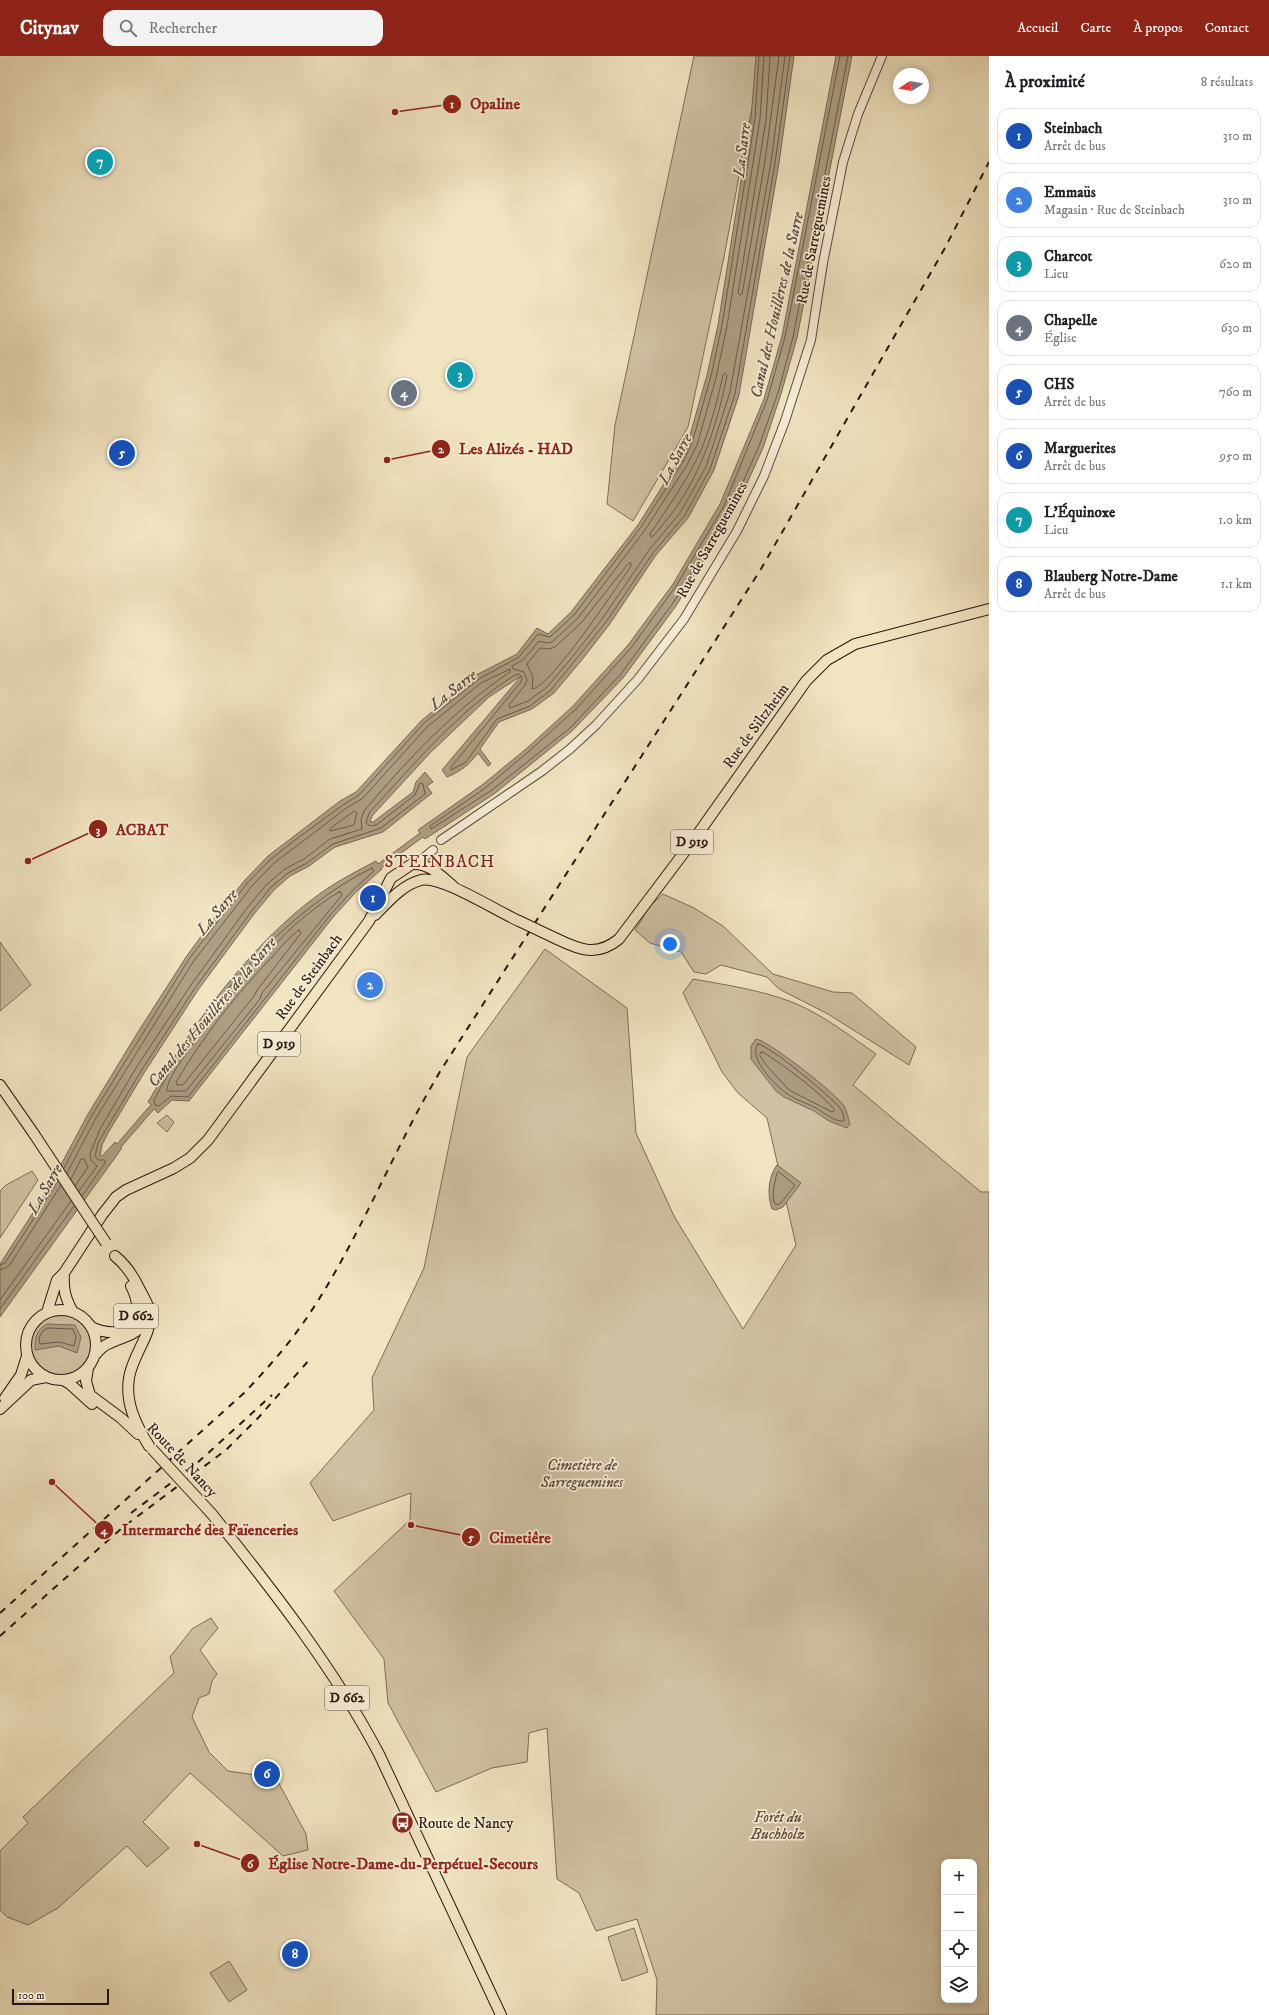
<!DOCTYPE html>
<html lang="fr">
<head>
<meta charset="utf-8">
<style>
	body { margin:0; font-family:"IM FELL DW Pica",serif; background:#f2f2f2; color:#202124 }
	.controls { position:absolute; right:12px; bottom:12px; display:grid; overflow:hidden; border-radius:8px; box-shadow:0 2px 10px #0003 }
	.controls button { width:36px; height:36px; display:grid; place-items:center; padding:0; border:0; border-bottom:1px solid #e0e0e0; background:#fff; color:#202124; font:20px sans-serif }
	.compass { position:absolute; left:893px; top:12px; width:36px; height:36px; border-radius:50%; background:#fff; box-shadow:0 2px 10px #0003; rotate:259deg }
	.scale { position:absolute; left:12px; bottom:10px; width:97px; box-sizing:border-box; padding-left:4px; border:2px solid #28160e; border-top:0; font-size:11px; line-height:14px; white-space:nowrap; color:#28160e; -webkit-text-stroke:3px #f6edd7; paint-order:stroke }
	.you { position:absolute; left:670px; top:888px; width:14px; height:14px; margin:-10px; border:3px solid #fff; border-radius:50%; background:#1a73e8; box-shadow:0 0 0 6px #1a73e833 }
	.badge { display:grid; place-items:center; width:26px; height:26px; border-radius:50%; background:#8f2418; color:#fff; font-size:13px; font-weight:700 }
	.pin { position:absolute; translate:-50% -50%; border:2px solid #fff; box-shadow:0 1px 4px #0006 }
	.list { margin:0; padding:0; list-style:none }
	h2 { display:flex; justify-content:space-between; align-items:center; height:52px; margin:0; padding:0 16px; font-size:17px }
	h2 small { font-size:13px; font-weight:400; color:#757577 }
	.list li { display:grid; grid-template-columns:26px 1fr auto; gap:12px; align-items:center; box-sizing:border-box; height:56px; margin:0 8px 8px; padding:0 8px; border:1px solid #e0e0e0; border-radius:12px }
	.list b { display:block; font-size:15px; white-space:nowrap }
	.list p { margin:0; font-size:13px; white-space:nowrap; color:#757577 }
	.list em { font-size:13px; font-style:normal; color:#757577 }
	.icon { flex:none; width:22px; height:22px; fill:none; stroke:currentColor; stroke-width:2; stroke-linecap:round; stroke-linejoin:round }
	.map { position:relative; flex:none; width:989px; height:1959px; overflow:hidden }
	header { display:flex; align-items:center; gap:24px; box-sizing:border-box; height:56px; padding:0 20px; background:#8f2418; color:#fff }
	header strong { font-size:19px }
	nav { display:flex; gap:22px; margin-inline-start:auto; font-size:14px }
	.search { width:280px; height:36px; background:#f2f2f2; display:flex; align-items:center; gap:10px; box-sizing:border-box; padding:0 14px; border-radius:12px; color:#757577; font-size:15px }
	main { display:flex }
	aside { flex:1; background:#fff }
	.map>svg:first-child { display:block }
</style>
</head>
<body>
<header>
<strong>Citynav</strong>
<div class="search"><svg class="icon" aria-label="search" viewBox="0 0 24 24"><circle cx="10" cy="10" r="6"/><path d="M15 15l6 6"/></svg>Rechercher</div>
<nav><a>Accueil</a><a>Carte</a><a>À propos</a><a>Contact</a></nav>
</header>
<main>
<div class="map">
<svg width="989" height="1959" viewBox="0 0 989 1959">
	<rect width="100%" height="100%" fill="#f1e4c1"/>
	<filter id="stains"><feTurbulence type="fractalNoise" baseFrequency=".005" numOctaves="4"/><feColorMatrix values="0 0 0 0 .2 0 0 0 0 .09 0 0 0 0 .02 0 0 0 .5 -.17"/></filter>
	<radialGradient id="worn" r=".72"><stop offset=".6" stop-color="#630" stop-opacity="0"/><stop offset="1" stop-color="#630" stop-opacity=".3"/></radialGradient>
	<!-- green -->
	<path fill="#cfc1a3" stroke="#7c6c58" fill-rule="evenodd" d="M694,0H765L750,61L724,201L688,371L633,465L607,448L615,369Z
		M663,838L694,852L723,870L773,918L833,936L852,937L916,991L909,1009L828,958L779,933L767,921L721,909L706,918L694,916L681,896L650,887L635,874L650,850Z
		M0,886L31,929L0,955Z
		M545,893L627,952L636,1077L674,1160L743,1273L796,1189L767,1062L738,1037L722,1016L683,937L693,923C727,929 760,934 792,946C822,958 850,980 876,998L853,1029L981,1136H989V1959H656L657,1924L637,1863L596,1875L579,1837L557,1823L547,1672L529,1677L527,1706L492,1712L436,1736L388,1647L384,1603L334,1535L410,1464L411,1437L333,1465L310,1427L374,1354L372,1322L424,1212L467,1001ZM944,1806H974V1944H944Z
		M167,1059L174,1066L167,1076L157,1067Z
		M32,1115L38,1124L0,1182V1135L6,1129Z
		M31 1289a30 30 0 1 1 60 0a30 30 0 1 1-60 0Z
		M211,1562L218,1572L200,1594L217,1618L212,1625L209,1638L199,1642L192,1661L209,1696L228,1715L276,1722L306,1778L308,1794L283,1800L190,1717L143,1766L169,1792L147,1811L127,1790L58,1852L28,1869L7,1861L0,1854V1795L28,1767L23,1761L174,1617L170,1601L192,1573Z
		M634,1872L648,1916L622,1925L608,1881Z
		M229,1905L247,1934L229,1946L210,1917Z"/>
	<!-- water -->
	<path fill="#ad9e84" stroke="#786855" d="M756,0H794L779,107L739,339L714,414L688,462L656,499L609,569L581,605L554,637L532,653L499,666L480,693L491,708L488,710L478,697C469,709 461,715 447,721L442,714L521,620L489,641L430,697L372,760L370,766H373L413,736L416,726L425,716L433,726L427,730L432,737L383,776L335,791L309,810L290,820L274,834L254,858L198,934L144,1017L108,1077L102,1089L100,1100H102L115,1086L117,1088L148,1052L151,1049L148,1046C158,1030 166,1013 177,997C216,938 267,874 325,834C341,823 359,814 376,805L378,808L420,777L418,774L482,729L526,693L573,650L628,589L673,528L720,448L764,343L782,280L836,0H852L797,282L781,338L763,392L738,447L676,550L623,622L572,675L494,738L425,783L423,781L381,812L382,813L357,835L334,860L189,1045L172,1044L158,1057L154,1053L121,1091L122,1092L0,1261V1208L47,1135L88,1058L138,976L186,901L218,857L245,824L268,800L340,745L356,736L421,665L476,619L517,598L537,572L548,578L571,556L638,469L679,404L688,386L707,319L718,269L751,62Z
		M756,983C769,985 837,1038 844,1050C847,1055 848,1062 850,1068L847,1072L829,1065L814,1055L784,1041L776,1035L751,1003V990Z
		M777,1109L801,1127L783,1151L776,1154L772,1153C767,1139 768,1121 777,1109Z
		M47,1268L75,1269L81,1281L77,1297L59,1290L35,1294C35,1282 36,1274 47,1268Z"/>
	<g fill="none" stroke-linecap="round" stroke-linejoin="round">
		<!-- shore -->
		<path stroke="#6a5a49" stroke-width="1" d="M764,0L760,63L727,270L716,322L697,389L687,409L645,474L578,562L552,586L547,587L539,585L523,604L512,610L513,613L524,616L527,624L525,629L509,649L510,652L528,645L547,631L574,599L602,563L649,494L680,457L706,411L730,336L771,106L785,0
			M770,0L766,64L738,237L740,239L742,238L744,227L765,105L779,0
			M840,0L785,281L767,344L724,450L676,530L631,592L576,653L528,696L484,733L430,770L431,773L492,734L570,672L620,619L673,547L734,446L759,390L778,337L793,281L848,0
			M725,317L727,319C717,371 699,425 665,466C661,470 656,479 651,481L650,478C668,451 689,422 702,392C711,369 718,343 723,319Z
			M631,507V510C618,529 550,632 532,633L533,621L527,608L540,592L549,593L555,591L581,567L628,508Z
			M355,755L357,757L354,769L330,775V773Z
			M372,812L374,815L354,833L331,858L188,1041L171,1040L159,1050L155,1049L154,1044C162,1029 170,1014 180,999C227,926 293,851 372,812Z
			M339,836H341L342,839L262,937L260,943L186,1035H167C164,1013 270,893 290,873C305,860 322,846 339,836Z
			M299,874L301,877L258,933L254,940L183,1029H177L176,1026C203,981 236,938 273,900C281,891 289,881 299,874Z
			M758,988C769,989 830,1040 839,1051C842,1054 844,1060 844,1065C834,1066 825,1057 816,1052C807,1047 795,1044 786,1037C775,1029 747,1001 758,988Z
			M761,996H763C786,1011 816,1033 834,1053V1055L832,1056L789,1034L767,1010L760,1000Z
			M64,1112L92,1059L189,903L248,826L271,803L295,784L343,749L359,739L424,667L479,623L519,601L538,578L550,581L574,559L641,471L683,406L692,387L711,320L722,269L755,62L759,0
			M779,1116L795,1129L781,1147L776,1149C770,1142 775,1126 777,1117Z
			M67,1117L96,1062L193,906L252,830L274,807L298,789L345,753L363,742L427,671L481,627L510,613V616C455,653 407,704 364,755L361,764L362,773L330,783L304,803L285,813L267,828L247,852L191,929L136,1012L100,1073L90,1098L91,1104L97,1110L79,1135
			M71,1123L81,1103H84L88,1111L75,1130
			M82,1140L105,1107V1104H98L95,1100L98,1087L141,1015L195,932L251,856L271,831L288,817L307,807L333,788L381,772L425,738L423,728L420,727L415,739L376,769L370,770L366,767L369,757C414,708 458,655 515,619L519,618L522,621L521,626L451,711V714L466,706L497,663L530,650L551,634L606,566L653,497L685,459L710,413L735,338L775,107L790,0
			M0,1209L5,1207L58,1125
			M0,1214L9,1210L61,1129
			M0,1244L71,1145
			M0,1253L74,1150
			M48,1272L73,1273L76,1281L74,1290L59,1286L40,1288C38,1281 41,1275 48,1272Z"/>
		<defs>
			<path id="tertiary" d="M441,784L542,715L570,693L596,669L638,623L684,563L737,475L764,420L785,365L811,284L823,207L843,106L858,58L882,0
				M416,808L433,794"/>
			<path id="primary" d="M375,859C388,846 402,829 421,824C441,819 498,856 519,865
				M557,883C580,894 597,901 619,883L695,782L806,625L827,604L855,588L989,553
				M0,1029L34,1078
				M115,1200C126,1209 134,1221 140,1234C144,1242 150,1250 150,1259C152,1278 132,1300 129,1322C125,1347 136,1369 149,1390
				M64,1217C63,1233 65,1242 73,1256
				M26 1289a35 35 0 1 1 70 0a35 35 0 1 1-70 0Z
				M47,1256L57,1224L64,1217L102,1159L116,1141L126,1134L174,1112L190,1102L208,1084L369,865L391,822L412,808C430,807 441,820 454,831
				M91,1271C125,1287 149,1264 131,1230
				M95,1299C99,1294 104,1289 110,1287C129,1278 146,1280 144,1250
				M88,1312L86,1325L90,1339L121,1362L138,1378
				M63,1324L70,1328L92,1348
				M5,1342L21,1319L27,1300
				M0,1353L31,1324L46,1321
				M211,1457C272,1533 333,1611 379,1698L501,1959"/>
		</defs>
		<!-- tertiary casing -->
		<use href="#tertiary" stroke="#5a4a3b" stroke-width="10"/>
		<!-- primary casing -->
		<use href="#primary" stroke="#28160e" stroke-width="12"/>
		<!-- tertiary -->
		<use href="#tertiary" stroke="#f6edd7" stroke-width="8"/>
		<!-- primary -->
		<use href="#primary" stroke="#f1e4c1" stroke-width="10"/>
		<!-- rail -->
		<path stroke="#28160e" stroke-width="2" stroke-dasharray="7 7" stroke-linecap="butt" d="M131,1457L195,1409L272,1339
			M0,1557L244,1337C268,1312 291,1286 310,1257C361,1180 394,1092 441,1014L761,513L945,192L989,106
			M0,1580L122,1472L226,1394L259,1361L310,1303"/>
		<defs>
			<path id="primary-bridge" d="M519,865L557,883
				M34,1078L106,1187
				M152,1393L211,1457"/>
		</defs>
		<!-- primary-bridge casing -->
		<use href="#primary-bridge" stroke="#28160e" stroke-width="12" stroke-linecap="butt"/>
		<!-- primary-bridge -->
		<use href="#primary-bridge" stroke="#f1e4c1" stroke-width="10"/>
	</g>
	<!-- icons -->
	<defs>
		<symbol id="bus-disc" viewBox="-11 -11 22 22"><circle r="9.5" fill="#8f2418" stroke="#f6edd7"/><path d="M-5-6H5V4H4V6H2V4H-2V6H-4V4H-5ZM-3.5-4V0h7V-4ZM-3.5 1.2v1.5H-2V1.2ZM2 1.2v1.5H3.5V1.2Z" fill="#fff"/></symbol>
	</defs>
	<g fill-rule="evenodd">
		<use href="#bus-disc" x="390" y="1754" width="25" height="25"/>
	</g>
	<g text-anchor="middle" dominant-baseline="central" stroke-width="3.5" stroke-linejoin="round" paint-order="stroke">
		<!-- shield labels -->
		<g fill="#f6edd7" stroke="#66564a" stroke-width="1">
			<rect x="671" y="774" width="42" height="24" rx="3"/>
			<rect x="258" y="976" width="42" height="24" rx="3"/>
			<rect x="114" y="1248" width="44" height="24" rx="3"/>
			<rect x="325" y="1630" width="44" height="24" rx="3"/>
		</g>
		<g font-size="14" font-weight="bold" fill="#28160e">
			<text x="692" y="786">D 919</text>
			<text x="279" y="988">D 919</text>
			<text x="136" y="1260">D 662</text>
			<text x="347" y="1642">D 662</text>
		</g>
		<!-- street labels -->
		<g font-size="15" fill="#28160e" stroke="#f6edd7">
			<text transform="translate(814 184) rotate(-79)">Rue de Sarreguemines</text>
			<text transform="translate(712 484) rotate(-61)">Rue de Sarreguemines</text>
			<text transform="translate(756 670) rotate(-54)">Rue de Siltzheim</text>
			<text transform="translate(309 921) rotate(-54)">Rue de Steinbach</text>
			<text transform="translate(182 1404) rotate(47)">Route de Nancy</text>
		</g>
		<!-- park labels -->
		<g font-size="15" font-style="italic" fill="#5a493b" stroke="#f6edd7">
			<text x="582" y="1409">Cimetière de<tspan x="582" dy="17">Sarreguemines</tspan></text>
			<text x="778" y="1761">Forêt du<tspan x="778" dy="17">Buchholz</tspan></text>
		</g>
		<!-- poi labels -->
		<g font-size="15" fill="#28160e" stroke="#f6edd7" text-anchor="start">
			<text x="418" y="1767">Route de Nancy</text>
		</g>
		<!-- water labels -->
		<g font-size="16" font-style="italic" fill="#5d4c3d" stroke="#f6edd7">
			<text transform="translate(742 94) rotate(-83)">La Sarre</text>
			<text transform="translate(777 249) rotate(-77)">Canal des Houillères de la Sarre</text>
			<text transform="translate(675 403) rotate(-62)">La Sarre</text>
			<text transform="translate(453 634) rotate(-38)">La Sarre</text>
			<text transform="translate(217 856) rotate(-50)">La Sarre</text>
			<text transform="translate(212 956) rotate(-50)">Canal des Houillères de la Sarre</text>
			<text transform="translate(45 1133) rotate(-60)">La Sarre</text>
		</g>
		<!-- quarter labels -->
		<g font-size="17" letter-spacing="1" fill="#7a1f14" stroke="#f6edd7">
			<text x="440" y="806">STEINBACH</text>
		</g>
	</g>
	<!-- callouts -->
	<path fill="none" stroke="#8f2418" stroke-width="1.5" d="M395 56L452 48M387 404L441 393M28 805L98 773M52 1426L104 1474M411 1469L471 1481M197 1788L250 1807"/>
	<g fill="#8f2418" stroke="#f6edd7" stroke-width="1.5">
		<circle cx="395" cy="56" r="4"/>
		<circle cx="387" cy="404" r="4"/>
		<circle cx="28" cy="805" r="4"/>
		<circle cx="52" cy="1426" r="4"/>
		<circle cx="411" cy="1469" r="4"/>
		<circle cx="197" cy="1788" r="4"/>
		<circle cx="452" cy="48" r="10"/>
		<circle cx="441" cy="393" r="10"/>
		<circle cx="98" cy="773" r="10"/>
		<circle cx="104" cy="1474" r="10"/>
		<circle cx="471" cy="1481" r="10"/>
		<circle cx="250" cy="1807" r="10"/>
	</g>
	<g font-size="12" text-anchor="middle" font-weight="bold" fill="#fff">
		<text x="452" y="52">1</text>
		<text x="441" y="397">2</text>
		<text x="98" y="778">3</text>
		<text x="104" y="1478">4</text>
		<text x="471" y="1485">5</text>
		<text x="250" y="1812">6</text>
	</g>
	<g font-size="16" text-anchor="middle" font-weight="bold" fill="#8f2418" stroke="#f6edd7" stroke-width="3.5" stroke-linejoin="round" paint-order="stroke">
		<text x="495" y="53">Opaline</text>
		<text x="516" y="398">Les Alizés - HAD</text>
		<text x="142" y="779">ACBAT</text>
		<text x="210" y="1479">Intermarché des Faïenceries</text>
		<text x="520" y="1487">Cimetiêre</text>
		<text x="403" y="1813">Église Notre-Dame-du-Perpétuel-Secours</text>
	</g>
	<rect width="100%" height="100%" filter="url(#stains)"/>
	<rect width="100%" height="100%" fill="url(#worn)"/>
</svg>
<div class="controls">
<button>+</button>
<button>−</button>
<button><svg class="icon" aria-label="locate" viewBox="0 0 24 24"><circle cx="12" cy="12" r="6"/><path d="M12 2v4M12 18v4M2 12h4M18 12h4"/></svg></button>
<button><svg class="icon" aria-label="layers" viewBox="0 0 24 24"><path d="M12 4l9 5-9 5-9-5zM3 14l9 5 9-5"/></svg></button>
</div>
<svg class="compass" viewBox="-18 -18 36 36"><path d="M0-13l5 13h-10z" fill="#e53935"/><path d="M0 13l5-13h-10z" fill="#757577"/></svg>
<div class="scale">100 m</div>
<div class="you"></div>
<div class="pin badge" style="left:373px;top:842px;background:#1a4fb4">1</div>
<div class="pin badge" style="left:370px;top:929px;background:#3f7fe0">2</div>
<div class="pin badge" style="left:460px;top:319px;background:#0f9aa8">3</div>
<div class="pin badge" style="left:404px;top:337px;background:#6b7280">4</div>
<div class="pin badge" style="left:122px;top:397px;background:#1a4fb4">5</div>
<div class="pin badge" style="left:267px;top:1718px;background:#1a4fb4">6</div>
<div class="pin badge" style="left:100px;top:106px;background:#0f9aa8">7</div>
<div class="pin badge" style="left:295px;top:1898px;background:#1a4fb4">8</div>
</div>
<aside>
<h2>À proximité<small>8 résultats</small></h2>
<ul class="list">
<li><span class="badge" style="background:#1a4fb4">1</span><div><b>Steinbach</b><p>Arrêt de bus</p></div><em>310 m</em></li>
<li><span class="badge" style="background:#3f7fe0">2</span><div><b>Emmaüs</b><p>Magasin · Rue de Steinbach</p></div><em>310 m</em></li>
<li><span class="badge" style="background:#0f9aa8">3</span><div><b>Charcot</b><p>Lieu</p></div><em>620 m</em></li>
<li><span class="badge" style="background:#6b7280">4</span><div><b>Chapelle</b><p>Église</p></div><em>630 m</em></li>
<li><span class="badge" style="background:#1a4fb4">5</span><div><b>CHS</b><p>Arrêt de bus</p></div><em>760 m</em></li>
<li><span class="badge" style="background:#1a4fb4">6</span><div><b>Marguerites</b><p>Arrêt de bus</p></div><em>950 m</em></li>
<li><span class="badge" style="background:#0f9aa8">7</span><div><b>L'Équinoxe</b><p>Lieu</p></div><em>1.0 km</em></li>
<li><span class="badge" style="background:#1a4fb4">8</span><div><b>Blauberg Notre-Dame</b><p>Arrêt de bus</p></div><em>1.1 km</em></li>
</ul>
</aside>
</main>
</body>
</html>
